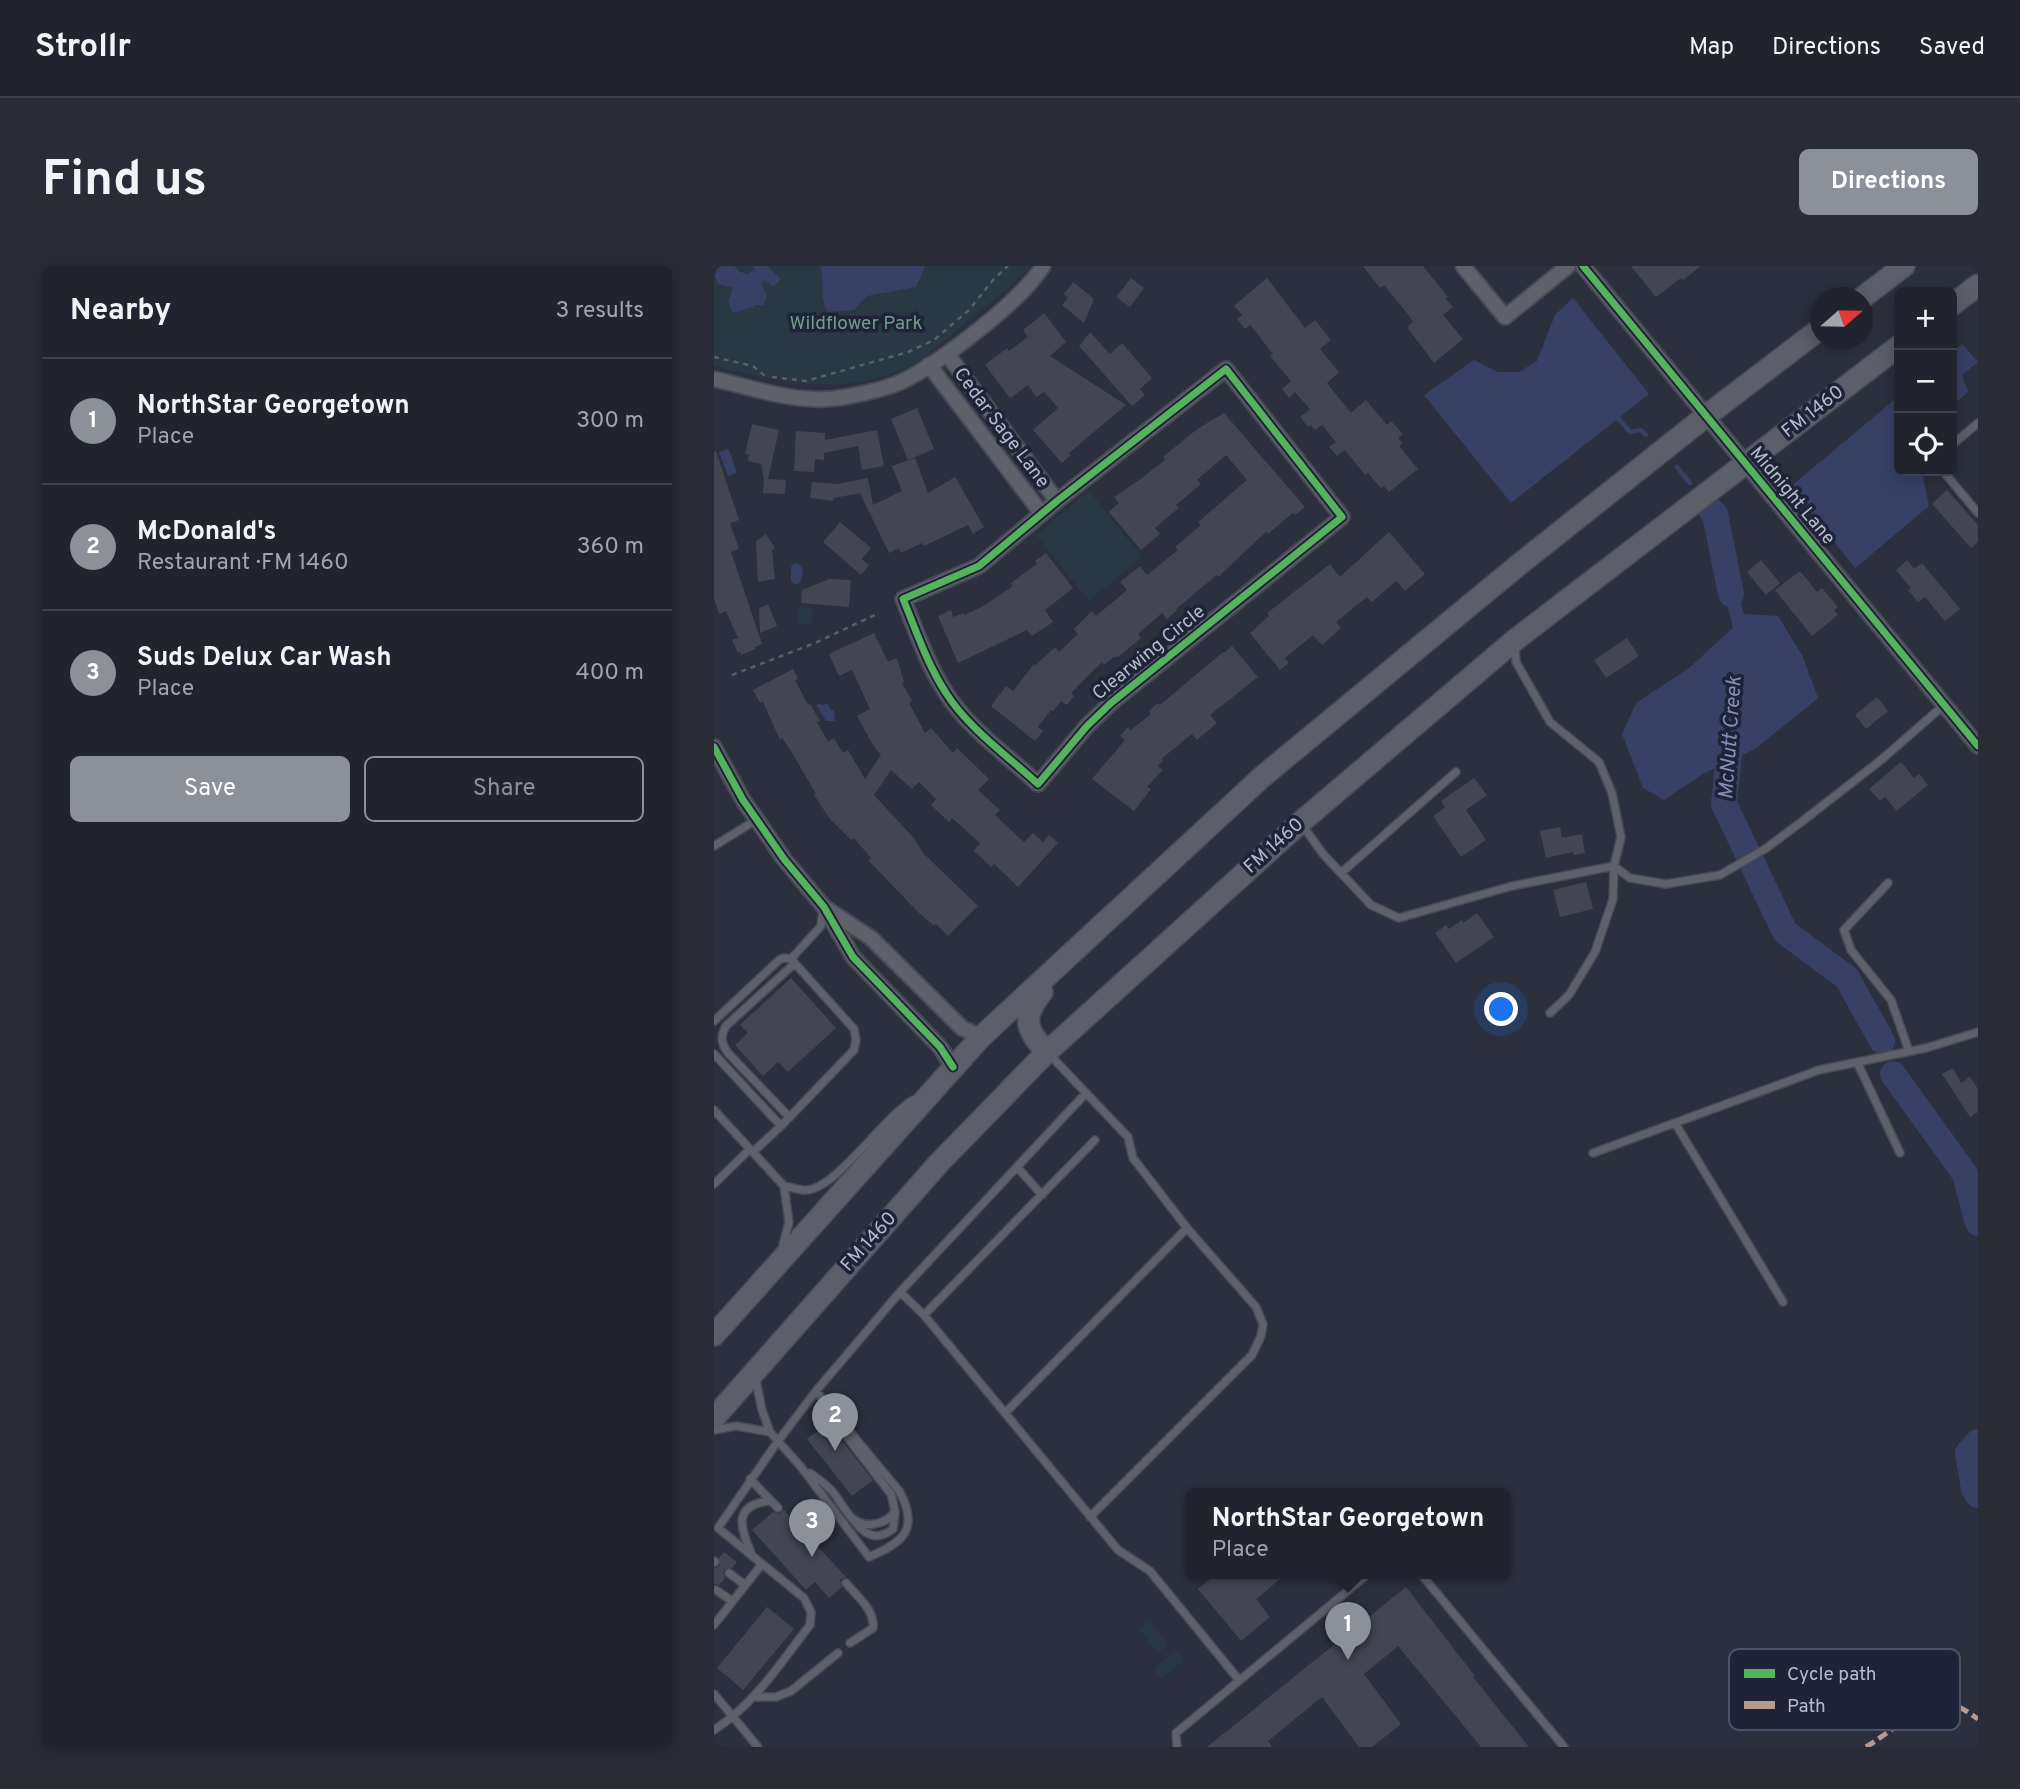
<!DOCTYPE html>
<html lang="en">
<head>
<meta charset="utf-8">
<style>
	body { margin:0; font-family:Overpass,sans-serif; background:#292b36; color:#f1f3f6 }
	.controls { position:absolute; right:21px; top:21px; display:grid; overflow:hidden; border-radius:10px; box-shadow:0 4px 18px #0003 }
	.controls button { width:63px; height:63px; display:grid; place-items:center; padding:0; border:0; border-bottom:2px solid #3e404a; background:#21232e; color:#f1f3f6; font:35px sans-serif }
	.compass { position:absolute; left:1096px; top:21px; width:63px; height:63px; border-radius:50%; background:#21232e; box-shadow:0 4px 18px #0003; rotate:70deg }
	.you { position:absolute; left:788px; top:744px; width:24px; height:24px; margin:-18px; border:5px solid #fff; border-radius:50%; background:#1a73e8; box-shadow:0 0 0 10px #1a73e833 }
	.badge { display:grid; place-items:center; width:46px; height:46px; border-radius:50%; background:#8c9099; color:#fff; font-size:23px; font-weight:700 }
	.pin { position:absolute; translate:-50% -58px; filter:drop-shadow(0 2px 4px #0008) }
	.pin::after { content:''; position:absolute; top:37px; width:24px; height:21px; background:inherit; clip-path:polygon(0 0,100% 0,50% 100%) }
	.popup { position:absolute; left:471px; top:1222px; width:326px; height:91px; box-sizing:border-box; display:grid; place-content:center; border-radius:10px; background:#21232e; filter:drop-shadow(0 2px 5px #0005); font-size:23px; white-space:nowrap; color:#a2a4aa }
	.popup b { font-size:26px; color:#f1f3f6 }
	.popup::after { content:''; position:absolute; left:50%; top:100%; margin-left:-14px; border:14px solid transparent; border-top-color:#21232e }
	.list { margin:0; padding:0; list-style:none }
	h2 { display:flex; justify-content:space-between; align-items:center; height:91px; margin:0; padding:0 28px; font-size:30px }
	h2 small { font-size:23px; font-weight:400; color:#a2a4aa }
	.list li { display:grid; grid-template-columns:46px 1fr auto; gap:21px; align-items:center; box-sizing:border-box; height:126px; padding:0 28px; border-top:2px solid #3e404a }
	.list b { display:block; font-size:26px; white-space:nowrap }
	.list p { margin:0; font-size:23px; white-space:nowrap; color:#a2a4aa }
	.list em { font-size:23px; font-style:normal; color:#a2a4aa }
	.actions { display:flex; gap:14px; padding:21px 28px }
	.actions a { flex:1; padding:16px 0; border:2px solid #8c9099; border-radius:10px; text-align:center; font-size:24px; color:#8c9099 }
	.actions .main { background:#8c9099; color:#fff }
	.icon { flex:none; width:38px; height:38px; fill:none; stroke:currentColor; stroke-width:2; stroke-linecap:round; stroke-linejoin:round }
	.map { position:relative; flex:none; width:1264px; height:1481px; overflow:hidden; border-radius:10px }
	header { display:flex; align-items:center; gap:42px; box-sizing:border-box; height:98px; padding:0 35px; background:#21232e; border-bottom:2px solid #3e404a }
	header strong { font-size:33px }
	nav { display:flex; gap:38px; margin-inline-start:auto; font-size:24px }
	.intro { display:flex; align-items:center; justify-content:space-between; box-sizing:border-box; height:168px; padding:0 42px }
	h1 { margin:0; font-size:49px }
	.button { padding:18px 32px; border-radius:10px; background:#8c9099; color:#fff; font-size:24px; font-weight:700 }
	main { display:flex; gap:42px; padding:0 42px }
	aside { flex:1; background:#21232e; border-radius:10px; box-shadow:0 4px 18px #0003 }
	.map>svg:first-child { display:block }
</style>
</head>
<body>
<header>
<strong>Strollr</strong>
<nav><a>Map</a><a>Directions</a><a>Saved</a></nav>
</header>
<div class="intro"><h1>Find us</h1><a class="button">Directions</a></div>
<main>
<aside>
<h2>Nearby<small>3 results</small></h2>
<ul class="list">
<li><span class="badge">1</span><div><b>NorthStar Georgetown</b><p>Place</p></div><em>300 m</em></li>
<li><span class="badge">2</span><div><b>McDonald's</b><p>Restaurant · FM 1460</p></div><em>360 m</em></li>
<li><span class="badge">3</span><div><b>Suds Delux Car Wash</b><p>Place</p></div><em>400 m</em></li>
</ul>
<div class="actions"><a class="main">Save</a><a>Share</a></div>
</aside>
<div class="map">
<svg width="1264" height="1481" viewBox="0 0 1264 1481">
	<rect width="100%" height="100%" fill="#2c2f3d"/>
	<!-- green -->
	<path fill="#293943" d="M0,0H316C300,20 276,36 256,53C237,69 216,90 193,101C129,132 66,115 0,100Z
		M375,225L428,291L375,335L322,269Z
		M85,341L99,342L98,359L84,358Z
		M436,1355L454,1379L444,1387L425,1363Z
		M461,1384L470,1394L448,1413L439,1403Z"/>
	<!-- water -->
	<path fill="#384066" d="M4,0H20L26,6L34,8L41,3L38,0H53L67,13L59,21L51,14L49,15L48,20L53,30L49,39H41L40,43L38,40L22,47L18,45L14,35L19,22L4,18L1,10Z
		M106,0H211L202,21L153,30L140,44L114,46C104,29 112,18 106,0Z
		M859,32L935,128L797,237L710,129L760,94L784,106H805L823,95L841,49Z
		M1248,78L1264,96L1248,109L1254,126L1238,140V87Z
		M1185,130V205H1208L1215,240L1141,302L1076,221Z
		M15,183L23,207L14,210L5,186Z
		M1014,289L1030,348L1064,350L1088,389L1104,432L1041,483L989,508L950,534L929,522L908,468L922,437L975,402L1019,362L1004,298Z
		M81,297L86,299L89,304L87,316L81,319L77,315V301Z
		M105,437L108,439L114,438L116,443L120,445L121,455H112L102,439Z"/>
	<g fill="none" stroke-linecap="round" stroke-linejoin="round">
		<!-- stream -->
		<path stroke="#384066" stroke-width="4.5" d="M902,150L916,166L927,164L932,169
			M963,201L976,217"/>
		<!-- river -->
		<path stroke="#384066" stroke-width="26" d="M998,245L1001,248L1017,328
			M1018,460L1010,538L1071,666L1133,712L1168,775
			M1179,808L1251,908L1264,957
			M1264,1176L1254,1187L1260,1223L1264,1229"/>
	</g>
	<!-- building -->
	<path fill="#434652" d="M649,0H709L734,31L732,33L739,41L729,49L749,73L720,97L693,61L699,56L693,47L670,19L666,22Z
		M917,0H987L969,14L967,12L942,31Z
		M417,12L430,22L416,41L402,31Z
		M553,12L591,62L601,54L617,74L606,83L625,106L613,117L637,147L652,134L673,159L677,155L689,168L684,172L689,177L685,180L704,203L675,226L670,220L667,222L654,207L651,209L631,184L623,190L615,181L622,176L608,159L601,164L597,159L594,161L586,151L596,143L581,126L575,132L568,123L577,115L556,90L559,88L536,59L531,63L523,53L528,49L520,40Z
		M359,16L380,33L370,57L348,39L354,32L350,28Z
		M330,47L352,76L336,90L412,139L355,187L357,189L348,197L319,164L344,142L330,126L322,131L314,119L296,132L271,99L293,82L295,85L314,71L309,64Z
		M376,66L396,88L408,77L438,112L426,123L431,129L418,140L365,80Z
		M203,142L220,183L194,194L177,153Z
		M510,147L591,241L581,249L579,247L554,268L552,266L504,311L503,309L462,343L463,344L453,353L448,347L424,368L427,372L404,391H400L390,399L388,396L357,427L360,430L353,439L347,435L339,445L337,444L324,461L329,465L321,475L277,440L292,420L299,425L320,398L322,399L341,381L345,386L364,368L360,363L378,345L382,350L413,324L406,316L426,300L433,309L464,284L461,281L487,259L484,256L533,214L512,189L483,214L487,218L462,239L465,242L441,262L446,268L427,284L395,246L405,237L400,231L428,212L451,194L449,191L482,164Z
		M38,158L65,164L54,213L72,214L71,228L49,227L50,213L47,198L34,195L35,189L31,188Z
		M163,164L170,200L148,204L144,180L110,187V194L101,193L100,206L80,205L82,165L111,167V174Z
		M2,185L25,254L16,257L25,283L17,286L48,378L41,381L42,383L27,389L26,386L24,387L18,374L24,372L12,345L5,348L0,332V186Z
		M201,192L214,227L241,211L270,261L259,268L254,259L210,280L208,277L187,287L185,282L175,287L146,227L120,232L119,235L96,232L98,216L123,218L154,212L159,239L188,225L178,200Z
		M1233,224L1264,259V276L1257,282L1218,238Z
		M126,256L157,282L148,293L155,299L147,309L109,276Z
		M675,266L711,308L691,325L682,315L658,336L653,331L622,356L627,362L608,379L599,369L571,392L575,397L566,404L536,367L555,350L553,347L616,298L626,311Z
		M52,268L61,282L58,284L61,313L44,316L42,275Z
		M332,287L359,322L331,344L339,356L318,370L313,364L244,397L224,350L237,344L239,351L250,347L251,349L271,339L299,320L297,317L323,298L321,295Z
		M1047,294L1066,317L1052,329L1033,306Z
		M1193,294L1200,303L1208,297L1246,343L1231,355L1211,331L1204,336L1194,324L1197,322L1182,304Z
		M1086,305L1103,326L1108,322L1124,341L1120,344L1124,349L1098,370L1061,324Z
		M115,313L137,314L135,341L87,337L88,324Z
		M54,338L63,360L46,367L45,342Z
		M160,367L174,396L183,392L190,416L188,417L198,435L195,437L211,467L217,462L239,487L243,482L275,513L264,524L286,544L281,549L310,576L319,567L329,576L335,569L344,577L304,621L280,598L277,601L260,585L266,577L238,552L235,556L217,539L222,533L205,516L198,523L177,504L160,529L200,572L209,587L264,640L234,670L222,658L220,660L204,646L154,594L157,592L140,572L137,574L116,553L100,529L102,528L77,485L68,472L66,474L49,436L46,437L39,424L79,403L84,413L81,414L94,439L96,438L106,455L103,456L114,476L120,472L129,487L134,484L151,513L167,489L159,479L143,450L156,443L138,404L125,410L115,388Z
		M913,372L925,390L892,412L880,394Z
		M518,380L544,411L496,449L503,457L483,474L478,468L447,493L449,494L444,500L449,504L433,521L437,523L420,545L378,513L411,474L406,470L414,461L417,464L437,448L435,445L444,437L446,439L509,386L510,387Z
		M1163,431L1174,445L1152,463L1141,449Z
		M1187,496L1200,512L1205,508L1214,519L1183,545L1171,531L1166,535L1155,523Z
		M760,512L773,529L752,544L772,574L747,591L719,550L731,542L727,535Z
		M846,561L848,572L868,568L871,587L860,589L859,586L832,592L826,565Z
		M872,616L879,643L846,651L839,624Z
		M763,647L780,671L742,697L721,667L732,659L735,663L748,654L749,657Z
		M77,712L122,762L74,806L64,796L49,810L21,779L34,767L26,759Z
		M1239,802L1247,817L1256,811L1264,823V846L1256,851L1228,808Z
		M114,1157L159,1214L138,1230L93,1173Z
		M70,1244L132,1311L126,1314L128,1321L115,1332L101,1316L92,1324L38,1264L59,1246L65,1248Z
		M10,1286L23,1296L18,1302L11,1303L9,1307L11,1312L5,1319L0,1318V1302L6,1300L5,1292Z
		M502,1308H572L542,1333L556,1351L527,1375L484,1323Z
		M692,1321L761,1410L759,1411L815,1481H767L684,1380L650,1408L687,1458L658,1481H645L608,1431L554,1475L558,1481H493Z
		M53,1341L80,1363L29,1424L3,1402Z"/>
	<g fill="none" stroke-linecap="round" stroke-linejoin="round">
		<defs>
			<path id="lane" d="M1238,179L1264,157
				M1229,205L1264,247
				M801,378L802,396L836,456L885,496L898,527L907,571L900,600L899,633L881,686L855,729L836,747
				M589,560L609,588L657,639L685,652L798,620L900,600L916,612L952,618L1006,609L1051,583L1086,557L1167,494L1230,439
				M0,580L42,554
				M627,607L742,506
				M1174,617L1130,664L1137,684L1177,734L1195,785
				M0,755L65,694L70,692L77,693L107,660L109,645
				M0,788L67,860L140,784L142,774L140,763L77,693
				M336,789L372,827L186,1026L210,1049L404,1284L436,1305L525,1414
				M1143,796L1186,887
				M372,827L414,871L419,892L473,962L542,1041L549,1058L547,1070L538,1089L376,1251
				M0,844L70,920L75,956L69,979
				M75,851L14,787C7,777 6,771 12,760L81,697
				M961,857L1069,1036
				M39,886L67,860
				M879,887L1105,804L1212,782L1264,766
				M304,902L328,929
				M0,918L36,883
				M70,920C77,921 85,924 92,924C121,924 169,852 199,834
				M210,1049L381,874
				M102,1125L186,1226C205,1263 190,1276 155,1291L87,1201L64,1175L102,1125L186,1026
				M291,1147L473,962
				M0,1164L22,1160L56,1166L48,1144L41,1110
				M96,1207C104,1213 112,1218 118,1225C125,1233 130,1244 138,1252C150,1263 173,1259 181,1245L177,1228L119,1153L116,1145
				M36,1213L64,1242
				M139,1253C150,1269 162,1276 179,1263L181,1248
				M38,1289C26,1262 18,1238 57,1235
				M0,1295L1,1296
				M15,1307L31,1319
				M707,1308L850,1481
				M132,1317C143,1330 161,1344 159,1362L136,1377
				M2,1324L18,1335
				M0,1359L48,1298
				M0,1428L44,1481
				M40,1431H62L77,1425L124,1387
				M0,1464C41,1438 67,1396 96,1359L97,1346L90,1332L4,1262L64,1175L56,1166
				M463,1481L462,1467L654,1308"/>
			<path id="street" d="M749,0L791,51L854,0
				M869,0L1264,480
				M233,88L343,235
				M215,99L328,248
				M512,103L628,251L397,437L373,460L324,518C295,491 253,461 232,427C213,398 202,364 189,333L265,300L343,235Z
				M0,113C36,121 74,135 111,133C129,133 173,123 189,115C227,96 307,35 329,0
				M0,481L29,534L70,593L110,641L139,691L226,781L239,801
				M113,643L157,672L248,762L267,771"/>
			<path id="secondary" d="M1148,32L1190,0
				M1238,39L1264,19
				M328,726C308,751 311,764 333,786
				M0,1069L267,771L548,511L802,301L992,150L1106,63
				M0,1152L225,897L333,786L587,556L801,374L1185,80"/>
		</defs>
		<!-- lane casing -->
		<use href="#lane" stroke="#474a54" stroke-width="10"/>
		<!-- street casing -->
		<use href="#street" stroke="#474a54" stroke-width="18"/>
		<!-- secondary casing -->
		<use href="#secondary" stroke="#474a56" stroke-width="24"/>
		<!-- path -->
		<path stroke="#5b5e67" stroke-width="2.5" stroke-dasharray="5 5" stroke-linecap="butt" d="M0,91L39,100L51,110
			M58,111L92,115L194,86L220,74L255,44L279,14L294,0
			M18,409L101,377L163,348"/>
		<!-- lane -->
		<use href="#lane" stroke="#5e606a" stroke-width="7"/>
		<!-- street -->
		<use href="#street" stroke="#5e606a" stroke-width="14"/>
		<!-- secondary -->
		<use href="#secondary" stroke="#5c5e69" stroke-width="21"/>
		<!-- quiet -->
		<path stroke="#b69a8f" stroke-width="5" stroke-dasharray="10 5" stroke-linecap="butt" d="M1152,1481C1177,1466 1205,1438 1235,1439C1246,1439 1255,1447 1264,1453"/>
		<defs>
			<path id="cycleway" d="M869,0L1264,480
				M512,103L628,251L397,437L373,460L324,518C295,491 253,461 232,427C213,398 202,364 189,333L265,300L343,235Z
				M0,481L29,534L70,593L110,641L139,691L226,781L239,801"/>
		</defs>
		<!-- cycleway casing -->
		<use href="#cycleway" stroke="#1f2338" stroke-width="11"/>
		<!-- cycleway -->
		<use href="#cycleway" stroke="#56b35d" stroke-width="7"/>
	</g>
	<g text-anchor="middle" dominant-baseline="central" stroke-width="7" stroke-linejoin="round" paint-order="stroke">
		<!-- park labels -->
		<g font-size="19" fill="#6e9e85" stroke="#1f2338">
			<text x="142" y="58">Wildflower Park</text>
		</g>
		<!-- street labels -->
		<g font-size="19" fill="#b8bbcd" stroke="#1f2338">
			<text transform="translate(1099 146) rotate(-38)">FM 1460</text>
			<text transform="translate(287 162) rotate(53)">Cedar Sage Lane</text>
			<text transform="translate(1078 230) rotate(50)">Midnight Lane</text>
			<text transform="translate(435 387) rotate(-39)">Clearwing Circle</text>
			<text transform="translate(560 580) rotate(-42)">FM 1460</text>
			<text transform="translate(155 976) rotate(-48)">FM 1460</text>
		</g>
		<!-- water labels -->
		<g font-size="21" font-style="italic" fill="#858fb8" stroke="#1f2338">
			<text transform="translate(1017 472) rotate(-86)">McNutt Creek</text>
		</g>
	</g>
	<!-- legend -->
	<rect x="1015" y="1383" width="231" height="81" rx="10" fill="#1f2338" stroke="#4d5165" stroke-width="2"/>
	<rect x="1030" y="1403" width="31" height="9" fill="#56b35d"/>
	<rect x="1030" y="1435" width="31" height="8" fill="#b69a8f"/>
	<g font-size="19" fill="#b8bbcd">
		<text x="1073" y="1414">Cycle path</text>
		<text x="1073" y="1446">Path</text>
	</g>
</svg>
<div class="controls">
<button>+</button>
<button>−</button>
<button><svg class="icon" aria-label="locate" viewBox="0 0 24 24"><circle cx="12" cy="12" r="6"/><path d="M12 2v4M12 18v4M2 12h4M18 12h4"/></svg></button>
</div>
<svg class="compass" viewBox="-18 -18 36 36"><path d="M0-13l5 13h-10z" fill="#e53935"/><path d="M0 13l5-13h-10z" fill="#a2a4aa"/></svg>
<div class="you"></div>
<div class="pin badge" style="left:634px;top:1394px">1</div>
<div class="popup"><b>NorthStar Georgetown</b>Place</div>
<div class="pin badge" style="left:121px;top:1185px">2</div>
<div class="pin badge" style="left:98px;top:1291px">3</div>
</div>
</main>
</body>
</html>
